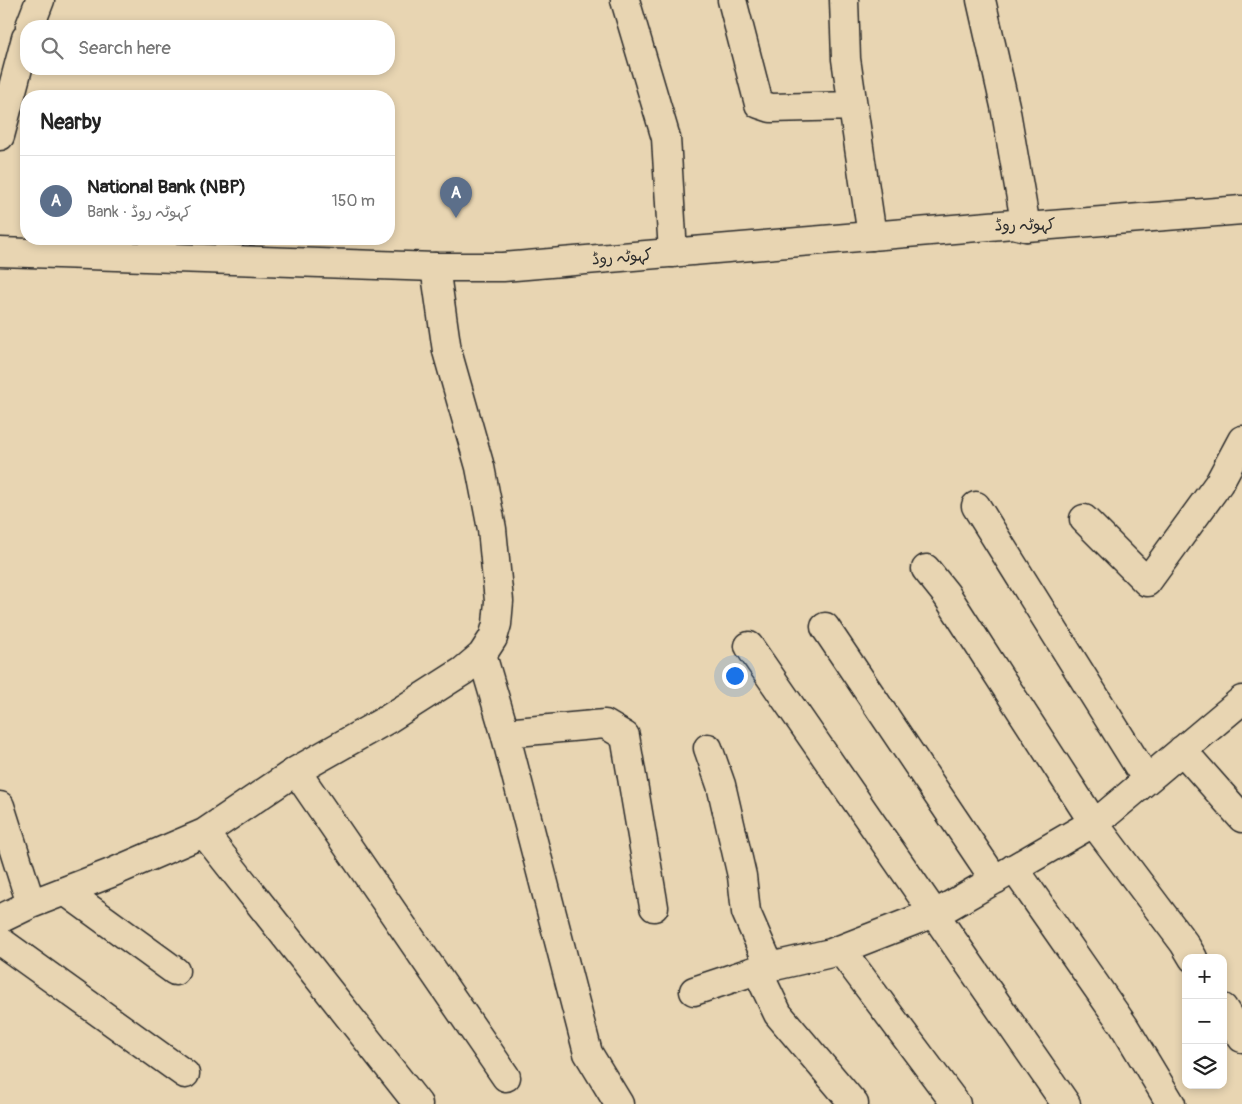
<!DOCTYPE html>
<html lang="en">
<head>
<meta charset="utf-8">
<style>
	body { margin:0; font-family:Pangolin,"Playpen Sans Arabic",sans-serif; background:#f6f6f6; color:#222 }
	.controls { position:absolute; right:15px; bottom:15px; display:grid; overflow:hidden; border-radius:10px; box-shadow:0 2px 8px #0003 }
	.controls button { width:45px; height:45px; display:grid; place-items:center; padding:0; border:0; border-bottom:1px solid #e0e0e0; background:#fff; color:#222; font:25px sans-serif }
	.you { position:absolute; left:734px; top:675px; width:18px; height:18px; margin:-12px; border:4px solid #fff; border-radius:50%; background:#1a73e8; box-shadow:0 0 0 8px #1a73e833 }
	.badge { display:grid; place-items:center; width:32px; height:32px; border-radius:50%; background:#1f6fb2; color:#fff; font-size:16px; font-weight:700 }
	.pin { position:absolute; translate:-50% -41px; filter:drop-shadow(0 1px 2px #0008) }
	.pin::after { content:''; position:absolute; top:26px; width:18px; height:15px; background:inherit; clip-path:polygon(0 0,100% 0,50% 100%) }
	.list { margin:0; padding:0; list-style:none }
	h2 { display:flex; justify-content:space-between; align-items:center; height:65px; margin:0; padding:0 20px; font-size:21px }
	h2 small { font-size:16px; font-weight:400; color:#767676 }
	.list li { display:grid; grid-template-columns:32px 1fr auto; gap:15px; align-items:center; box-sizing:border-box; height:90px; padding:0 20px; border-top:1px solid #e0e0e0 }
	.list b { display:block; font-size:19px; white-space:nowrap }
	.list p { margin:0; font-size:16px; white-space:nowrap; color:#767676 }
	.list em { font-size:16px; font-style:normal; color:#767676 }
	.icon { flex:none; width:28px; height:28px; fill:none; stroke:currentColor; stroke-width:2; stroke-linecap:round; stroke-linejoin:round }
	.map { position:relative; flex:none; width:1242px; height:1104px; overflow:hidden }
	.search { position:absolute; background:#fff; box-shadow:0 2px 8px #0003; left:20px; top:20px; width:375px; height:55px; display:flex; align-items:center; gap:12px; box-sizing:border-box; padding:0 18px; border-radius:20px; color:#767676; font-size:19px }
	.panel { position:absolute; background:#fff; box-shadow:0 2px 8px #0003; left:20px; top:90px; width:375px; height:155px; border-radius:20px }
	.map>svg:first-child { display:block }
</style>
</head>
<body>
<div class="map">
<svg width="1242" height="1104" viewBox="0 0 1242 1104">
	<rect width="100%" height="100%" fill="#e8d5b2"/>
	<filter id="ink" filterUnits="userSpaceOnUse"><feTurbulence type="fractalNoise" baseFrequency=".02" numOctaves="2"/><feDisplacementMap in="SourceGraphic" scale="10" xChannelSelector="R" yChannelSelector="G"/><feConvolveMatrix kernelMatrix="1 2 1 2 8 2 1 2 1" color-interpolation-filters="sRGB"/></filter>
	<g filter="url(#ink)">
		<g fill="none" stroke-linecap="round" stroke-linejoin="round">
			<defs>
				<path id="minor" d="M625,0L666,138L673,253
					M732,0L759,104L771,108L853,106
					M844,0L846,59L872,236
					M981,0L1005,106L1026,227
					M30,26L40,0
					M0,136L26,38
					M976,506L1147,780
					M1084,519L1147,582L1219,483L1242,440
					M926,569L946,594L1093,822L1184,943L1193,958
					M825,627L995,880
					M749,646L1066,1104
					M482,655L505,733L588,1053L619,1104
					M505,733L605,724L625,736L654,907
					M708,748L721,785L742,876L746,912L770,967
					M1182,750L1242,818
					M296,771L506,1077
					M0,806L31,904
					M204,833L418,1104
					M1014,868L1124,1026L1171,1104
					M65,891L175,971
					M0,919L31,904L111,873L204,833L296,771L388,719L463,671L482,655L493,638L497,624L499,601L492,529L480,467L447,351L435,267
					M0,941L185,1074
					M840,949L956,1104
					M757,970L778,1014L854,1104
					M694,991L757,970L831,953L944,909L1103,817L1242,700
					M1223,1008L1242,1038"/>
				<path id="highway" d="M0,252L435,267H503L1013,224L1026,227L1242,210"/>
			</defs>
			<!-- minor casing -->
			<use href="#minor" stroke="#2b2b2b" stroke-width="31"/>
			<!-- highway casing -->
			<use href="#highway" stroke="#2b2b2b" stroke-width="31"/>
			<!-- minor -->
			<use href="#minor" stroke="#e8d5b2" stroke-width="28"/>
			<!-- highway -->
			<use href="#highway" stroke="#e8d5b2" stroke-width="28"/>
		</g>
	</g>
	<g text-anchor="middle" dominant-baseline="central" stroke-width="4" stroke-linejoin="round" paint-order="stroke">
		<!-- street labels -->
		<g font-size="16" fill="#2b2b2b" stroke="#e8d5b2">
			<text transform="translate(1025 225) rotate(-1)">کہوٹہ روڈ</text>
			<text transform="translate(622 257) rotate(-5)">کہوٹہ روڈ</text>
		</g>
	</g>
</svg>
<div class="controls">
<button>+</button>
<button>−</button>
<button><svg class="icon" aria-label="layers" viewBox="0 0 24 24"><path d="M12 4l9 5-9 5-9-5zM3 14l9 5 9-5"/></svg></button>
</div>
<div class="you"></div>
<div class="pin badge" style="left:456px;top:218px;background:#5c6f8a">A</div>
<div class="search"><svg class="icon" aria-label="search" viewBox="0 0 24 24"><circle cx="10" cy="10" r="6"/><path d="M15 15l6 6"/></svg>Search here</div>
<section class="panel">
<h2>Nearby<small></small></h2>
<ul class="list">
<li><span class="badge" style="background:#5c6f8a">A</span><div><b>National Bank (NBP)</b><p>Bank · کہوٹہ روڈ</p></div><em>150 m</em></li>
</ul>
</section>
</div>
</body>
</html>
